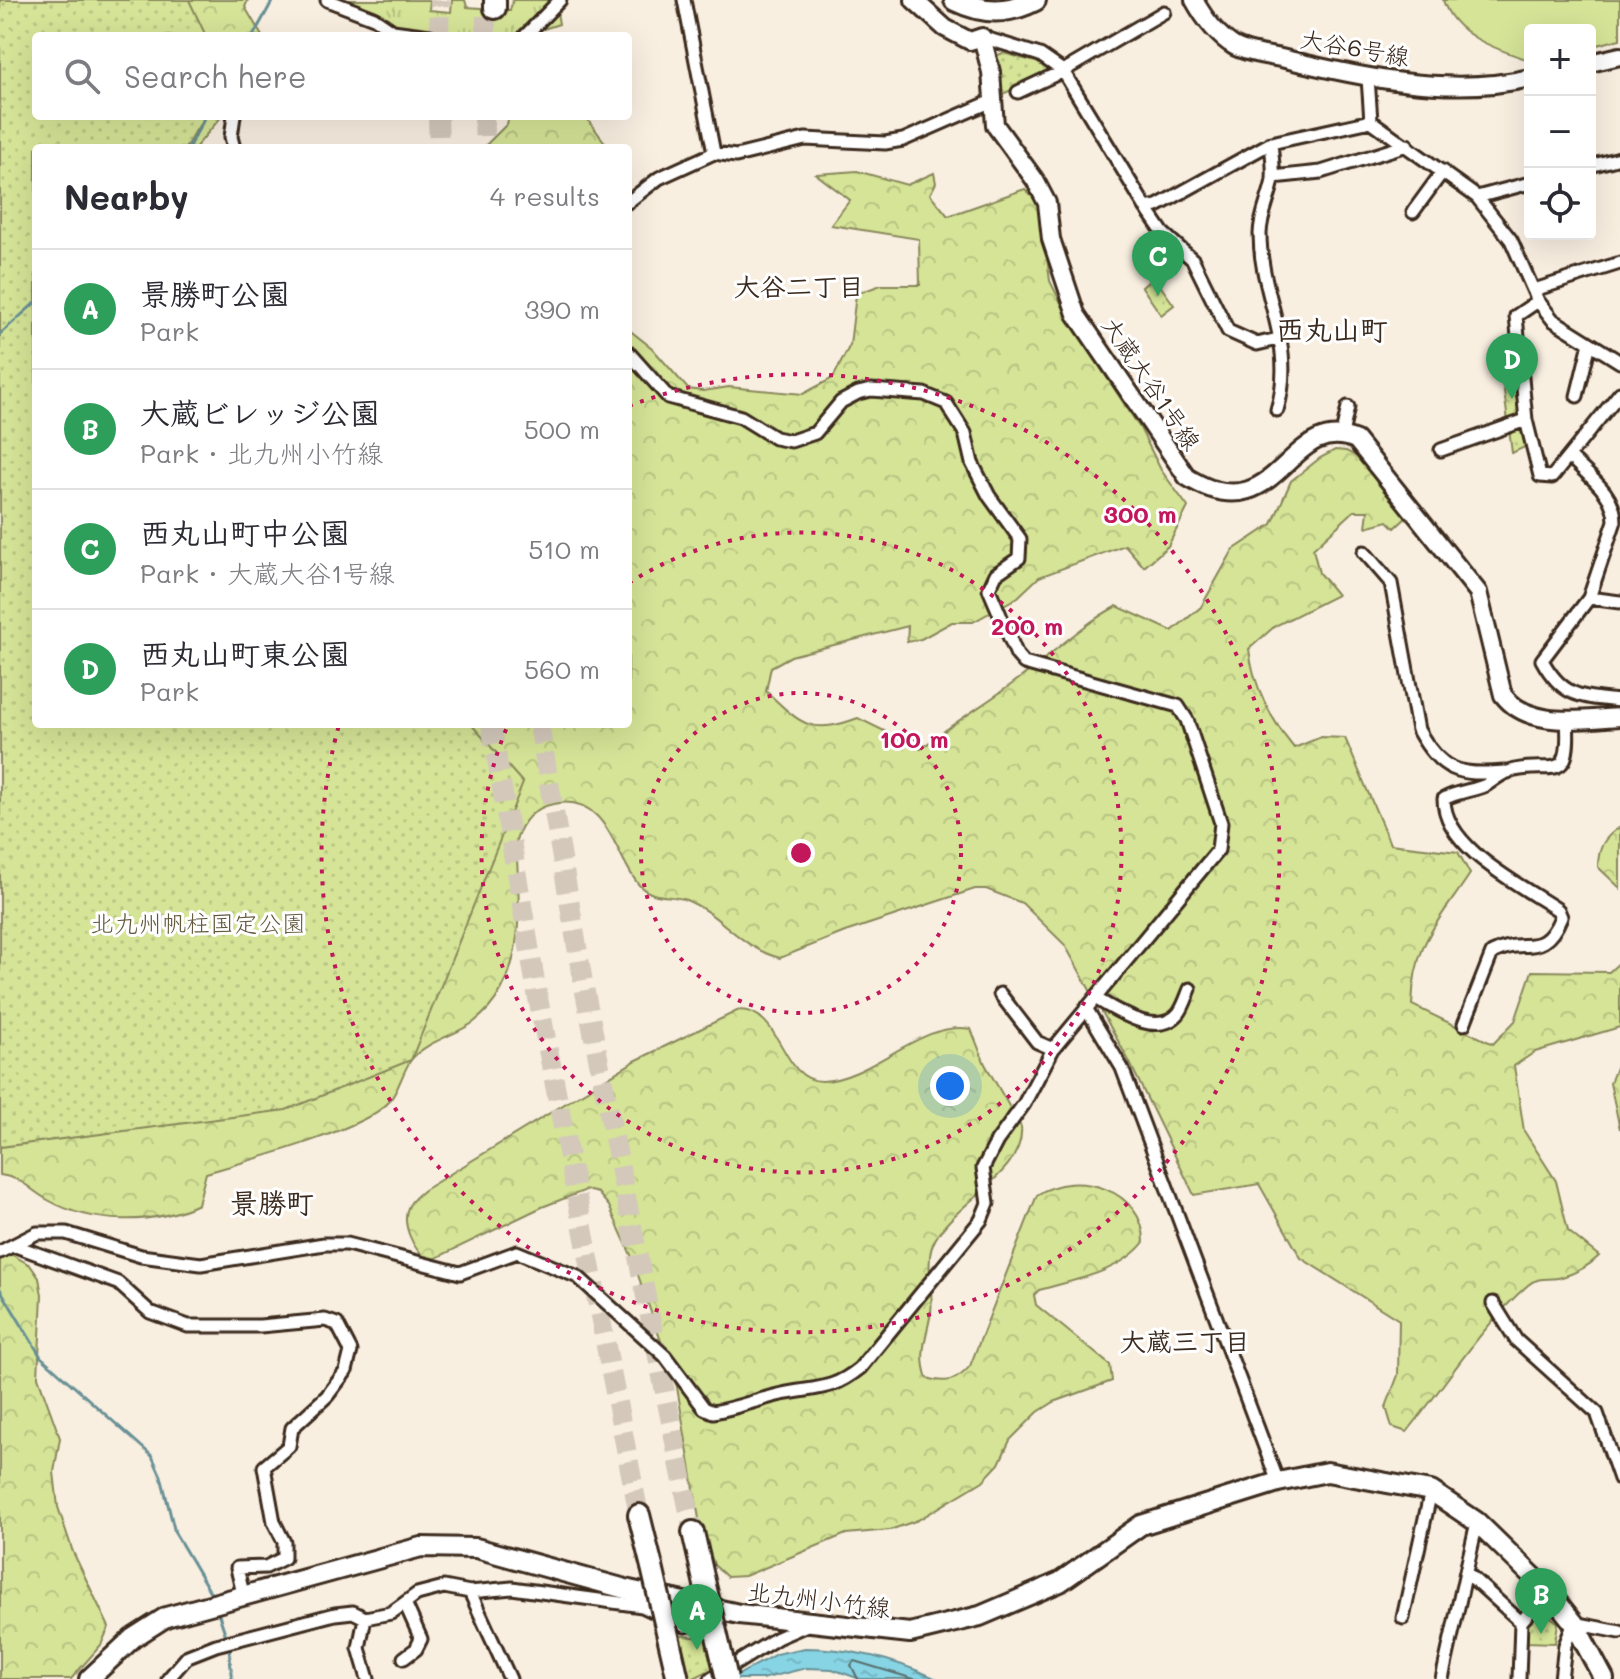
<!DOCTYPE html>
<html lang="en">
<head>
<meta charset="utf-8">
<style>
	body { margin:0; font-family:Mali,"Klee One",sans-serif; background:#f2f2f3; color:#2b2b33 }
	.controls { position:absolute; right:24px; top:24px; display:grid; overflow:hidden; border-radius:8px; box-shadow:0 8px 32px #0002 }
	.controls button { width:72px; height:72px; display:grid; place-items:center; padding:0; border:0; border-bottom:2px solid #e1e1e2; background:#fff; color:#2b2b33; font:40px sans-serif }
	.you { position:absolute; left:950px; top:1086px; width:28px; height:28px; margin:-20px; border:6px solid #fff; border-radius:50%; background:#1a73e8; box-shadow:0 0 0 12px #1a73e833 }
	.badge { display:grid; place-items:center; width:52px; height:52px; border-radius:50%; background:#c8321e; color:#fff; font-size:26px; font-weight:700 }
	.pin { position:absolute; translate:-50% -66px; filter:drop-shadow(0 2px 4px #0008) }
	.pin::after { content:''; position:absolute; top:42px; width:28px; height:24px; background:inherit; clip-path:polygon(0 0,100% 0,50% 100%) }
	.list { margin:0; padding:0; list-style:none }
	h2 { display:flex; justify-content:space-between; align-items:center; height:104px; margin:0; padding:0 32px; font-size:34px }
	h2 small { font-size:26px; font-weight:400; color:#7c7c81 }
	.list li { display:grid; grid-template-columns:52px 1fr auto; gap:24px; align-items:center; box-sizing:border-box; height:120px; padding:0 32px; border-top:2px solid #e1e1e2 }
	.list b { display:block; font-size:30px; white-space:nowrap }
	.list p { margin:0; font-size:26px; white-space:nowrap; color:#7c7c81 }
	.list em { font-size:26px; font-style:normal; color:#7c7c81 }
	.icon { flex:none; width:44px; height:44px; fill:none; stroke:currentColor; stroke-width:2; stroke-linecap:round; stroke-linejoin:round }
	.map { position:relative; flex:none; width:1620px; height:1679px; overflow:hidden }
	.search { position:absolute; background:#fff; box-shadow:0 8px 32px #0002; left:32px; top:32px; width:600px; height:88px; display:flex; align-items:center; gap:20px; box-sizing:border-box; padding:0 28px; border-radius:8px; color:#7c7c81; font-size:30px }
	.panel { position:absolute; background:#fff; box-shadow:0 8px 32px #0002; left:32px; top:144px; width:600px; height:584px; border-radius:8px }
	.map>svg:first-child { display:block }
</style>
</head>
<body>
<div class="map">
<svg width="1620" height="1679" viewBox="0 0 1620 1679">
	<defs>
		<pattern id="grass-tufts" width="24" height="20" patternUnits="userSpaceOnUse" patternTransform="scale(2)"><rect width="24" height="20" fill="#d5e497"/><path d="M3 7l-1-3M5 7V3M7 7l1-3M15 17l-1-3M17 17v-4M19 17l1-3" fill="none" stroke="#b8c482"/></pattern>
		<pattern id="forest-crowns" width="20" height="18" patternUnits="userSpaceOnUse" patternTransform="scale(2)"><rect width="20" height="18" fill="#d5e497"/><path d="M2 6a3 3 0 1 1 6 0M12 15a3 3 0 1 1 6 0" fill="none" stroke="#b8c482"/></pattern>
		<pattern id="park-dots" width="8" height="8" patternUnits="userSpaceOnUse" patternTransform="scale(2)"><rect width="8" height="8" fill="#d5e497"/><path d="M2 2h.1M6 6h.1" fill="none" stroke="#b8c482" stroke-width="1.8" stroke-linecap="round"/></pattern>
		<pattern id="water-ripples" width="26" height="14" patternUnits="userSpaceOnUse" patternTransform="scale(2)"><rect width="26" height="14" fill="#86d4e4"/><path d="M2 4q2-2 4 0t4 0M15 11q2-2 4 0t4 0" fill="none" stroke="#75b6c3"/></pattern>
	</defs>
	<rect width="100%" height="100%" fill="#f9efe1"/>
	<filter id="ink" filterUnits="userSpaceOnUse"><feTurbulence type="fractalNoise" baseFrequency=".0125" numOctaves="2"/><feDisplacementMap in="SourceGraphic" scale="16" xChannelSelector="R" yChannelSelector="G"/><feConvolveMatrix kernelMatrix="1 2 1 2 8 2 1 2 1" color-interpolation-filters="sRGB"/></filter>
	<g filter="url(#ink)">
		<!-- grass -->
		<path fill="url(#grass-tufts)" stroke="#88875a" stroke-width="2" d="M333,0H430L429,10L451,12L452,0H465L467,7L510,10L513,0H555L559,24C514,40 455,43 407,31C382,26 357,10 333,0Z"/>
		<!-- forest -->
		<path fill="url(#forest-crowns)" stroke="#88875a" stroke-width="2" d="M0,0H248L245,7L262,36H36V116H222L195,148H36V724H628V329L652,348L688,389L703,391L729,387L803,394L833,378L850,345L856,294L881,285H920L919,239L831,225L850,200L816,174L857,171L907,185L934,173L936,183L930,194L948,216L1025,189L1040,204L1050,281L1070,321L1140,428L1161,470L1188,507L1168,546L1144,567L1125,545L1039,577L1018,597L973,622H952L921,639L907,642L908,626L791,656L771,667L766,691C801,724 810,736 858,718L921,749C951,724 982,706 1012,684C1048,658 1079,626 1117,606L1172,631L1201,607L1233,550L1272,524L1291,481L1320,458L1335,450L1346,451L1360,458L1380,475L1409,515L1395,528L1388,521L1366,527L1368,511H1354L1313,549L1319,573L1337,595L1275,626L1249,649C1253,685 1271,720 1294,748L1321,737L1345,738L1390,844L1458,852L1470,874C1438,923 1414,941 1412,1005L1493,1044L1515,1021L1532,971L1609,972L1620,962V1027L1535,1052L1514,1066L1524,1131L1556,1181L1568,1231L1599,1256C1590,1265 1576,1273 1562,1277C1549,1281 1541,1275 1528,1285C1481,1326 1446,1384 1407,1432L1392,1427L1386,1407L1398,1375L1399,1320L1301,1258L1259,1184L1194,1195L1128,1059L1065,945L1022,903L986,889H975L845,932L780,958C740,948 721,914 686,900C671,894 654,900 640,886C616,861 608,791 553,804C533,808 522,821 516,840C519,902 529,980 474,1022C455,1036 426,1041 411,1060C402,1072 399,1091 388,1103C363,1130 244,1162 206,1173L198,1204C154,1225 92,1225 48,1200C28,1189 25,1179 0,1175Z
			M509,116H585L609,148H483L507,124Z
			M1620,827V888L1598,867C1598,848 1604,837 1620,827Z
			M739,1010C783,1010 780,1081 822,1081C871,1080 922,1019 971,1029L985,1064L1021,1127C1026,1174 950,1204 933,1244C925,1263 934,1291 931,1312C927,1337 918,1354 927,1378C945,1384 958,1381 970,1366L1037,1195C1076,1168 1144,1190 1144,1242C1121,1272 1074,1280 1039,1290L1034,1295L1036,1305L1110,1365L1112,1381L1054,1402L1038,1412L1010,1440L999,1464L983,1481L918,1520L890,1530L846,1534L745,1576L727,1577L714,1565L699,1519L677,1387L631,1255L609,1206L598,1193L586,1190L542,1207L430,1261C413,1252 399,1221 410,1204C413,1199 419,1194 424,1190L635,1061Z
			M1620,1057V1129L1610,1083Z
			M0,1248L30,1265L39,1278L42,1295L38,1377L60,1438L54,1472L58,1507L73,1552L109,1627L101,1645L71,1679H0Z"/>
		<!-- park -->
		<path fill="url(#park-dots)" stroke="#88875a" stroke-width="2" d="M0,0H189L206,36H36V116H205L185,148H36V724H471L523,783L411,1060L286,1110L0,1147Z
			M1003,53L1047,65L1049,72L1003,94L996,93L993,57Z
			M1154,277L1174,305L1161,315L1142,287Z
			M1517,377L1529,445L1512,453L1503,383Z
			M1544,1611L1558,1623L1555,1643L1526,1642V1626Z
			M657,1633L729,1641L734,1658L692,1679H673Z"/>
		<!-- garden -->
		<path fill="#d5e497" stroke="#88875a" stroke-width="2" d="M1443,0H1620V39L1590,47V30H1530V59L1523,58C1493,48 1453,34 1443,0Z"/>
		<!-- water -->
		<path fill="url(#water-ripples)" stroke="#689095" stroke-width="2" d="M805,1648C850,1648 896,1660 937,1679H860L832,1669L806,1668L762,1679H731L776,1654Z"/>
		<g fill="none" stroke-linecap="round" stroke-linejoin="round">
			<!-- shore -->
			<path stroke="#596e6d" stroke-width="2" d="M858,1679L851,1665L854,1661L914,1679"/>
			<!-- stream -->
			<path stroke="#689095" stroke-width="3" d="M253,36L273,0
				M188,148L206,116
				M0,334L36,302
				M0,1289L41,1357L152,1456L161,1476L175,1533L213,1597
				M218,1612L227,1639
				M229,1646L232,1679"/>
			<!-- highway-tunnel -->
			<path stroke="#d3c8ba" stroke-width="20" stroke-dasharray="20 10" stroke-linecap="butt" d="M439,36L440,0
				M486,36V7
				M438,116L439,148
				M484,116L485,148
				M491,724L537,993L639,1515
				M539,724L583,982L693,1532"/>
			<defs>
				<path id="street" d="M327,0L374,18L393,31L430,36
					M684,0L714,153
					M525,36L560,0
					M982,37L1040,55L1063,71L1146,208L1157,206L1271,143L1371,121L1477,197L1511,240L1538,301L1553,320L1620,362
					M1368,78L1371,121
					M1018,92L1063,71L1164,12
					M234,116L231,137L234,148
					M1271,143C1272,154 1274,168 1273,180C1270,197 1260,216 1260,234C1260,297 1297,344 1277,410
					M1590,166L1620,158
					M1273,177L1321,172L1407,145
					M1477,197L1530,183
					M628,202L659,178L714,153L736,156L805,139L885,143L903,140L990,102
					M1146,208L1163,233L1193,260L1228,331L1257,344L1282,338
					M1413,212L1443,171
					M1534,290L1620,263
					M1538,301L1516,316L1526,420L1540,476L1552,477L1620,393
					M1577,396L1590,343
					M1342,434L1348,407
					M1441,450L1526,420
					M1570,457C1588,476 1615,493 1615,521L1589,598L1542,660C1562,697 1580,697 1620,701
					M1364,552L1391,583L1418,730C1441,771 1458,776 1504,772
					M1589,598L1620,602
					M1000,994L1037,1042L1053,1049
					M1095,998C1116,1010 1158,1039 1179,1013C1184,1006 1187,996 1190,989
					M1086,1008L1122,1068L1278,1482
					M1464,1024L1492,953C1525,935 1542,962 1561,917L1558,910C1521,885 1444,848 1444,799C1458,791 1473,791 1486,785C1493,781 1500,774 1508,772C1550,758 1572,790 1567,719
					M13,1245L118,1283L150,1312L188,1326H260L325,1320L337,1324L351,1351L346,1371L327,1396L292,1428L289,1446L264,1467L274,1522L284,1542V1558L266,1567L237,1568L243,1594
					M0,1252L37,1233H66L141,1256L201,1264L324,1244H347L460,1273L517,1252L578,1277L665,1356L704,1408L713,1412C737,1408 759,1399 782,1394C816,1387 832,1391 860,1368L981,1220L988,1203L983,1168L997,1141L1024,1104L1053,1049L1218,850L1221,823L1187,720L1178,706L1024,663L1017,655L989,589L996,574L1019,558L1020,539L989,496L972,463L965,433L946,403L924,394L871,390L858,393L841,402L815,433L791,441L775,438L741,417L668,397L628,352
					M1493,1303L1516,1340L1597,1413L1620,1479
					M1466,1572L1521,1622
					M470,1592L510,1679
					M365,1618L359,1648L368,1679
					M1403,1618L1431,1491
					M404,1658L416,1649L421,1639L405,1603
					M168,1679L188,1656L216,1645L335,1614L353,1612L365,1618L391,1613L417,1594L444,1587L470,1592L512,1588L642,1606L685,1626L715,1619
					M711,1679L777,1638L807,1625
					M1442,1679L1477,1522
					M1519,1679L1521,1622L1548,1591
					M1561,1679L1565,1645L1574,1623L1620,1632"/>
				<path id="secondary" d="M914,0L945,28L970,41L982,37L991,72L995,125L1035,180L1047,203L1051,239L1076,314L1187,477C1279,535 1287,411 1356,440L1478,592L1503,695C1529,729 1581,719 1620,717
					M1194,0C1204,18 1216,35 1234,46C1246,53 1267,55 1281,58C1359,77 1450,97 1530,78
					M1590,63L1620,56"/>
				<path id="primary" d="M89,1679L133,1638L166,1617L421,1547L476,1548L629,1590L739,1614L910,1633L980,1616L1060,1582L1141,1525L1278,1482L1327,1472L1431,1491L1477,1522L1548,1591L1574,1623L1604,1679"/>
				<path id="highway" d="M955,0C984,14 1007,14 1035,0
					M495,8V0
					M639,1515L652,1567
					M693,1532L705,1585"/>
			</defs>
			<!-- street casing -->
			<use href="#street" stroke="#3b2a1e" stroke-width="17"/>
			<!-- secondary casing -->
			<use href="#secondary" stroke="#3b2a1e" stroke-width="22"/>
			<!-- primary casing -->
			<use href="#primary" stroke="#3b2a1e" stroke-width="24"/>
			<!-- highway casing -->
			<use href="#highway" stroke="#3b2a1e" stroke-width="26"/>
			<!-- street -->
			<use href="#street" stroke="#fff" stroke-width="11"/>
			<!-- secondary -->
			<use href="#secondary" stroke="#fff" stroke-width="16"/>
			<!-- primary -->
			<use href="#primary" stroke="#fff" stroke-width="18"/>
			<!-- highway -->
			<use href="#highway" stroke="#fff" stroke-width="20"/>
			<defs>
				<path id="highway-bridge" d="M652,1567L678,1679
					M705,1585L727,1679"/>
			</defs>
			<!-- highway-bridge casing -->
			<use href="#highway-bridge" stroke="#3b2a1e" stroke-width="26" stroke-linecap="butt"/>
			<!-- highway-bridge -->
			<use href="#highway-bridge" stroke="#fff" stroke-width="20"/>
		</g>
	</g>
	<!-- distance rings -->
	<g fill="none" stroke="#c2185b" stroke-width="4" stroke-dasharray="4 8">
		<circle cx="801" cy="853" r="160"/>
		<path d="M629 583A320 320 0 1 1 508 725"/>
		<path d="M629 406A479 479 0 1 1 339 725"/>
	</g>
	<g text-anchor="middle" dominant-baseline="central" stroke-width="6" stroke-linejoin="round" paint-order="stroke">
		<!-- street labels -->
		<g font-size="24" fill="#3b2a1e" stroke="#fff">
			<text transform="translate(1355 47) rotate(10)">大谷6号線</text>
			<text transform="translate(1152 383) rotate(56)">大蔵大谷1号線</text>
			<text transform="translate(819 1599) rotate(7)">北九州小竹線</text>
		</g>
		<!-- park labels -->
		<g font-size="24" fill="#62583c" stroke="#fff">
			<text x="198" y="922">北九州帆柱国定公園</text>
		</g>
		<!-- neighbourhood labels -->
		<g font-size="26" font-weight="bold" fill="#3b2a1e" stroke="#fff">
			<text x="799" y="286">大谷二丁目</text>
			<text x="1185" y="1341">大蔵三丁目</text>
		</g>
		<!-- quarter labels -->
		<g font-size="28" font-weight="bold" fill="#3b2a1e" stroke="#fff">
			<text x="1332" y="329">西丸山町</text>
			<text x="272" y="1202">景勝町</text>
		</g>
	</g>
	<circle cx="801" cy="853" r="12" fill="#c2185b" stroke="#fff" stroke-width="4"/>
	<g font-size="24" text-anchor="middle" font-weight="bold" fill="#c2185b" stroke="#fff" stroke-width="6" stroke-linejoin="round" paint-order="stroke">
		<text x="1140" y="523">300 m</text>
		<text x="1027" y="635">200 m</text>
		<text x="914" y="748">100 m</text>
	</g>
</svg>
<div class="controls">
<button>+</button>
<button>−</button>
<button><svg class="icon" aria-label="locate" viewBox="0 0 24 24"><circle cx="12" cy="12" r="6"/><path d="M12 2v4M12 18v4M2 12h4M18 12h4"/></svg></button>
</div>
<div class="you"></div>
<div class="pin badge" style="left:697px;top:1650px;background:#2e9e5b">A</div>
<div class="pin badge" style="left:1541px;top:1634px;background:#2e9e5b">B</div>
<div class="pin badge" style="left:1158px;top:296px;background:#2e9e5b">C</div>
<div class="pin badge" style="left:1512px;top:399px;background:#2e9e5b">D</div>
<div class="search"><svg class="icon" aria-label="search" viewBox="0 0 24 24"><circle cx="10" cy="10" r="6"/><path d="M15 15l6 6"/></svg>Search here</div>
<section class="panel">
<h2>Nearby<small>4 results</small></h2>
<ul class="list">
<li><span class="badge" style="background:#2e9e5b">A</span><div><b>景勝町公園</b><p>Park</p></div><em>390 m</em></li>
<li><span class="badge" style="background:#2e9e5b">B</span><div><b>大蔵ビレッジ公園</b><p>Park · 北九州小竹線</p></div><em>500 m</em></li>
<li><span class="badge" style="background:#2e9e5b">C</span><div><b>西丸山町中公園</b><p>Park · 大蔵大谷1号線</p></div><em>510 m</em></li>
<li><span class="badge" style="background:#2e9e5b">D</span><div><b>西丸山町東公園</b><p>Park</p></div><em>560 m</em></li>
</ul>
</section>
</div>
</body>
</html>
